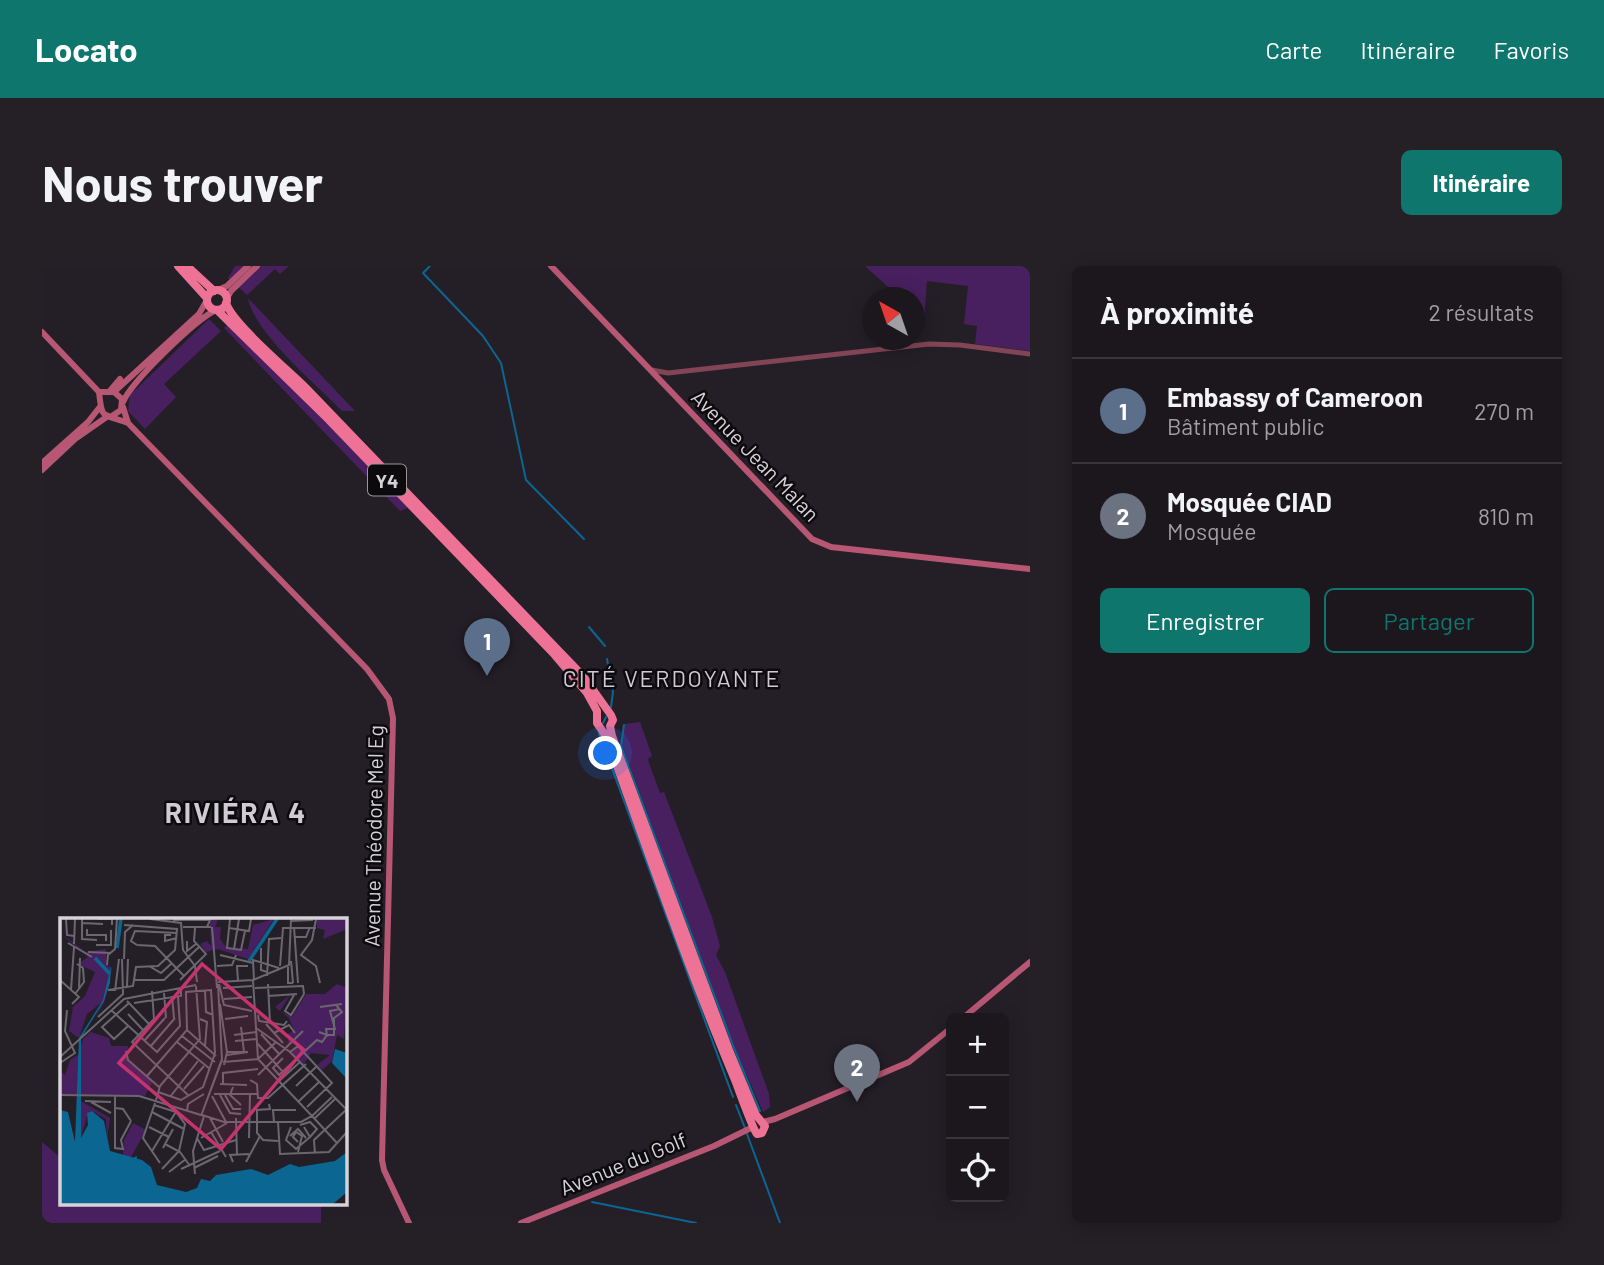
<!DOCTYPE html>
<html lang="fr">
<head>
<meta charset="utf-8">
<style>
	body { margin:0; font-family:Barlow,sans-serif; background:#242026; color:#f1f3f6 }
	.controls { position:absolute; right:21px; bottom:21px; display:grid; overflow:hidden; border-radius:10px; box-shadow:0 4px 18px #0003 }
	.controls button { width:63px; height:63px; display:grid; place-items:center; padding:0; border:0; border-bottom:2px solid #39363b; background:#1b171d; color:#f1f3f6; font:35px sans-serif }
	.compass { position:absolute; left:820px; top:21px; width:63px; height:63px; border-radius:50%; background:#1b171d; box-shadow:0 4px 18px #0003; rotate:320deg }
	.you { position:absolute; left:564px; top:488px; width:24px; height:24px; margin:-18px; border:5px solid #fff; border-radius:50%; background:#1a73e8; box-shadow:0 0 0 10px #1a73e833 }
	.badge { display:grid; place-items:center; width:46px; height:46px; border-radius:50%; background:#0f766e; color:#fff; font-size:23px; font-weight:700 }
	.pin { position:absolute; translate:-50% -58px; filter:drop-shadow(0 2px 4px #0008) }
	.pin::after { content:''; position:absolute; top:37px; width:24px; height:21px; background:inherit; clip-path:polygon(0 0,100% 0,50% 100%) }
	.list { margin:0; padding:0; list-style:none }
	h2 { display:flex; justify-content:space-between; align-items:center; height:91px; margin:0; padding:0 28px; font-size:30px }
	h2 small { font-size:23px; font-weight:400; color:#a09fa4 }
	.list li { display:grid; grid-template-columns:46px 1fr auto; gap:21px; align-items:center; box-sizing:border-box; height:105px; padding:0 28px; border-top:2px solid #39363b }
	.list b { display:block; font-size:26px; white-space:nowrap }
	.list p { margin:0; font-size:23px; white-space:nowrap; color:#a09fa4 }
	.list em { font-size:23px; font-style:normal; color:#a09fa4 }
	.actions { display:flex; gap:14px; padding:21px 28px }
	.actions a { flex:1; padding:16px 0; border:2px solid #0f766e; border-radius:10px; text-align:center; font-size:24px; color:#0f766e }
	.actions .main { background:#0f766e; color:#fff }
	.icon { flex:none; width:38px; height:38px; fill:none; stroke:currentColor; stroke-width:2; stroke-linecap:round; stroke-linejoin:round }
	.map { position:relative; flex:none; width:988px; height:957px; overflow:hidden; border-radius:10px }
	header { display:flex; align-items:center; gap:42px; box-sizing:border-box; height:98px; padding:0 35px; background:#0f766e; color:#fff }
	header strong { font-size:33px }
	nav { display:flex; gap:38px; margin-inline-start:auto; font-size:24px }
	.intro { display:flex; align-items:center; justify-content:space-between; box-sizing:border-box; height:168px; padding:0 42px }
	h1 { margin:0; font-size:49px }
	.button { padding:18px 32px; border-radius:10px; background:#0f766e; color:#fff; font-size:24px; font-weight:700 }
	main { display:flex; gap:42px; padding:0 42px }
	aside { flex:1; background:#1b171d; border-radius:10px; box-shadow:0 4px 18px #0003 }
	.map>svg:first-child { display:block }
</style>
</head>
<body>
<header>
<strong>Locato</strong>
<nav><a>Carte</a><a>Itinéraire</a><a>Favoris</a></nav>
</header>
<div class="intro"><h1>Nous trouver</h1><a class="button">Itinéraire</a></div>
<main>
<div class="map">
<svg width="988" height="957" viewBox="0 0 988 957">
	<rect width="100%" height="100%" fill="#241f27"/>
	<!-- green -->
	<path fill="#48205f" d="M193,0H247L238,8L233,3L205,29L186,12Z
		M823,0H988V85L933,78L935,60L922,58L926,20L885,15L882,55L873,46L872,32L857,31Z
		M206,32L313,145H300C274,118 213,68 206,32Z
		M167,53L179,65L122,118L134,131L103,163L86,145L88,129Z
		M187,57L367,241L358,245L182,62Z
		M598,456L610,490L606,493L607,497L618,527L622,526L670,651L678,680L674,689L683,706L727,828L728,841L721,846L691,778L579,476L583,458Z
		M0,876L19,892V938H279V957H0Z"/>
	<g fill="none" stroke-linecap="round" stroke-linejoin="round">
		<!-- stream -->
		<path stroke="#0b6692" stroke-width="2" d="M388,0L381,7L441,70L459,97L484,214L542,273
			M547,361L563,380
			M565,393L571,426L569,441
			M561,457L564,451
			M582,459L579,480L692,782L718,845
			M557,468L562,481
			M564,486L691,831
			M694,839L703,862
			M705,868L738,957
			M550,936L654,957"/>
		<!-- tertiary -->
		<path stroke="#824556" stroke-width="5" d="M610,104L626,107L887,78L918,79L988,88"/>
		<!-- secondary -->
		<path stroke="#b85774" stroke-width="6" d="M509,0L770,273L789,281L988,303
			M176,24L185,20L206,0
			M185,32L189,25L215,0
			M0,66L57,126
			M57,126C60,155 60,147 86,157
			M57,126H72L80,133L79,144L70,150
			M67,126L78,113
			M72,126L157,48L165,34
			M81,136C90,115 153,54 174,44
			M81,141L86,157L325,403L347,433L351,452L340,894L342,904L367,957
			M0,197L46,156L57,142
			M0,204L33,173L66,150
			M921,752L988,696
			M721,856L733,853L867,796L909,762
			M479,957L672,880L711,861"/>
		<!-- trunk -->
		<path stroke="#ed7296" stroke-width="8" d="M136,0L165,32
			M145,0L172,25
			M165 34a10 10 0 1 1 20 0a10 10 0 1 1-20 0Z
			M175,44L286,153L511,387L545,427L555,445V457L565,472C606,586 646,702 693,814C697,824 711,864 715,868L720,867L723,860L714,849L687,784L570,470L568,460L571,454L569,449L541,410C449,314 357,218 264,122C246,104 191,58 184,37"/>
	</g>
	<g text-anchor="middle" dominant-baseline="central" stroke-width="5" stroke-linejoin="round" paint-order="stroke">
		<!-- shield labels -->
		<rect fill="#0c0a0d" stroke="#99969b" stroke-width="2" x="326" y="198.5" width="38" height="31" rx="5"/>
		<g font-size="19" font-weight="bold" fill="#d5d2d8">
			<text x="345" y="214">Y4</text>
		</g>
		<!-- street labels -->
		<g font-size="21" fill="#d5d2d8" stroke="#0c0a0d">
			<text transform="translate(714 189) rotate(46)">Avenue Jean Malan</text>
			<text transform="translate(331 570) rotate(-89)">Avenue Théodore Mel Eg</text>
			<text transform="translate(581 897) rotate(-22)">Avenue du Golf</text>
		</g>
		<!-- neighbourhood labels -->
		<g font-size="23" letter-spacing="2" fill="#d0cad5" stroke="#0c0a0d">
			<text x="630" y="412">CITÉ VERDOYANTE</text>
		</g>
		<!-- district labels -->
		<g font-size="28" font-weight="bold" letter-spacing="2" fill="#d0cad5" stroke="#0c0a0d">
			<text x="194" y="546">RIVIÉRA 4</text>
		</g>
	</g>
	<!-- overview -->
	<g transform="translate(18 652)">
		<rect width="287" height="287" fill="#241f27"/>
		<path d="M150,1H158L155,9H161L160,21L166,29L188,31L193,7L214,1L188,41L158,31L146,34L140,26L147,23L151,28ZM256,1H287V11L263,21L265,12L257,10ZM0,15L26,34L46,31V46L41,43L52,50L44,85L36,98L42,84L27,96L19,120L9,113L13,89L25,78L35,54L18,46L28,39ZM277,66L287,70L284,121L277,117L272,143L262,152L257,147L270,137L251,135L243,147L232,135L236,128L232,124L229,128L227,116L234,113L229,100L215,89L230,77L220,93L232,99L246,76H265ZM31,114L49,120L51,128H68L67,141L92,164L85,178L0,176V153L5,157L10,142L18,137L23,121ZM19,182L50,200L47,221L46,201L32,193L28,194L21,220ZM73,205L86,212L70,241L63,238L64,222Z" fill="#48205f"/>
		<path d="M51,48L50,65L44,83L21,120V220L28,207L27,195L32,193L44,203L50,233L82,242L91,249L97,267L126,274L137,270L141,261L150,263L156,257L191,251L208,257L230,246L239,249L275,243L287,234V274L273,286H0V192L8,194L15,224L19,120L43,82ZM275,131L287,135V161L272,145Z" fill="#0b6692"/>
		<path fill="none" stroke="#0b6692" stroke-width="3.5" d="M57,30L61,1M35,40L50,56M189,43L217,1M15,262L95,281M0,263L60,250L75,241L74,260L105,286M137,286L194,280L287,260"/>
		<path fill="none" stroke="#6b676e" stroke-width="2" d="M6,1L7,17L14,18M22,1V21L37,22M37,1H52V7M90,1L121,5L123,32L135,48L137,64M170,1L167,30L181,32L185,13M256,1L252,22L241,37L256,48L260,65M113,2H150L147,9M231,3L253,2M22,5L43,6M64,7L117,11L115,32L98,48L76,49L74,62M123,9H151M152,9L157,70M234,9L238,65M169,10L189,13L191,1M27,11V17H46V23M111,17H105V23L117,20M235,19H246L250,9M127,23V33L136,26M8,25L32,39M14,26L15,1M36,27H51V12M77,27L71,23L75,13L117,15M77,27L95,28L124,58M201,30V52L207,54M174,31L179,1M28,34L50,35M160,37L193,45M64,41L65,14L73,7M231,43L233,65M47,47L48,37L55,31L57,1M89,48L101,55L112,45M157,48L172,47L176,37M220,48L223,10H256M228,49V65H233M207,58L209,21L221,20M0,62L19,79L12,86M74,62H104L139,29M120,62L146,36L134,23L135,10M193,62L229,47L231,1M194,62L193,42L219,50M178,63L177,48H188M158,64L193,62M158,66L162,142L141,198L162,141M159,66L164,87L192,93M208,66L210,105M67,68L68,41M163,70L192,68M195,70L243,68L244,76M19,71L20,40M11,72L14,29M48,72L73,68L74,62M145,72L146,94L153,97M55,73L59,41M92,73L94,101L72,124L129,178M104,75L106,100M15,76L24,64L23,50L17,46M234,77L225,93L231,97L244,76M112,78L114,100M208,78L237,76M164,81L192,79M67,83L89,106M74,85L121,78V69M160,86L167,134L164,147M260,89L282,86M51,92L97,134L120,108L118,78M68,96L83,112M198,97L199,103L224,107L227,103M38,99L63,76L62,41M140,101L147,104L145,128M165,101L188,98M206,106L223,125M68,108L54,121L42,109L69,85M181,109L184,134M196,110L230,134L287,192M127,112L156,138M259,114L267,117L266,111H275L270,93L280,91M214,115L229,107L235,115M201,116L220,137M174,117L196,114M122,118L155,144M84,123L105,100M175,123L197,121M117,124L150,151M197,125L223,154M90,129L115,100M66,133L68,142L99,169M167,134H188L167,137M230,134L238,128L272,165L247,189M0,139L64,81L136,67M163,144L198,141L216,124M0,145L15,135L5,113L7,92M198,157L243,113M219,157L257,122L262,124L267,117H274V100L282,94L276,87M87,158L127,112L126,74L151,72L155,135L143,169L121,182L98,174M220,158L213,150L223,140M190,162L197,166L198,180H208L246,146M218,164L240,144M160,166L187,167M163,166V155L198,151M236,168L257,148M173,169L170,177L181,187M124,171L144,148M154,176H197M0,177L79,178L141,197M55,177V230L63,231L61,222L71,203M160,177L170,195L181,196M165,177L173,191H181M152,178L166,204M110,179L138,143M272,179L252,198L277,225M96,182L100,168L140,121L136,68M25,183L51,184M31,184L51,195M238,184L259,164M95,185L83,220L100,245M94,187L116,194L125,206L119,233L102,251M55,190L63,191L71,203M127,193L128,186L144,176M92,194L124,211M142,197L164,204H241L252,198L198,141L193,62M150,200L163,224M176,200L177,237M254,201L275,181M197,204V215L203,222L218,223M197,204V192L210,191L209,186M214,204L213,192H236M218,204L220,236L269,234L287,214M240,207L250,204L257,211L250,219M89,209L109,219M231,209L226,222L236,231L250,219L244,209M151,214L166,239M230,218L238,211L246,220M137,220L144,232L176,222M141,220L167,205M189,220L190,176M238,224L233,219L236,214L242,218L238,234M105,226L120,234L130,248M103,230L113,211M92,233L117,192M255,236L254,222L287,191M173,244L170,237L189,236M186,244L200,218M134,250L158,238M121,251L160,233M109,254L126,241M135,256L133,233L144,198"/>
		<path fill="#c5346e" fill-opacity="0.15" stroke="#c5346e" stroke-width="3.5" d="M142,46L244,132L161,231L59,145Z"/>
		<rect width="287" height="287" fill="none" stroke="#d5d2d8" stroke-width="3.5"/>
	</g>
</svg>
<div class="controls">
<button>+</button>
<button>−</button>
<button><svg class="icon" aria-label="locate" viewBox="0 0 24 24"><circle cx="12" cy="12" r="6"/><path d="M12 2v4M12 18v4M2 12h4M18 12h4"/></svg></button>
</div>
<svg class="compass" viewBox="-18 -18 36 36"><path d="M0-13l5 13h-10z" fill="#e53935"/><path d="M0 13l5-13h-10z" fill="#a09fa4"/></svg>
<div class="you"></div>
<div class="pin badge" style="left:445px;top:410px;background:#5c6f8a">1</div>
<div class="pin badge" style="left:815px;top:836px;background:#6b7280">2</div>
</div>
<aside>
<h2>À proximité<small>2 résultats</small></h2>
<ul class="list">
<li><span class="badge" style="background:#5c6f8a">1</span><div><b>Embassy of Cameroon</b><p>Bâtiment public</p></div><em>270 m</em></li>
<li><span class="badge" style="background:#6b7280">2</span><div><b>Mosquée CIAD</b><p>Mosquée</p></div><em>810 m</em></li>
</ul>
<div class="actions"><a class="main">Enregistrer</a><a>Partager</a></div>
</aside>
</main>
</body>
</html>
